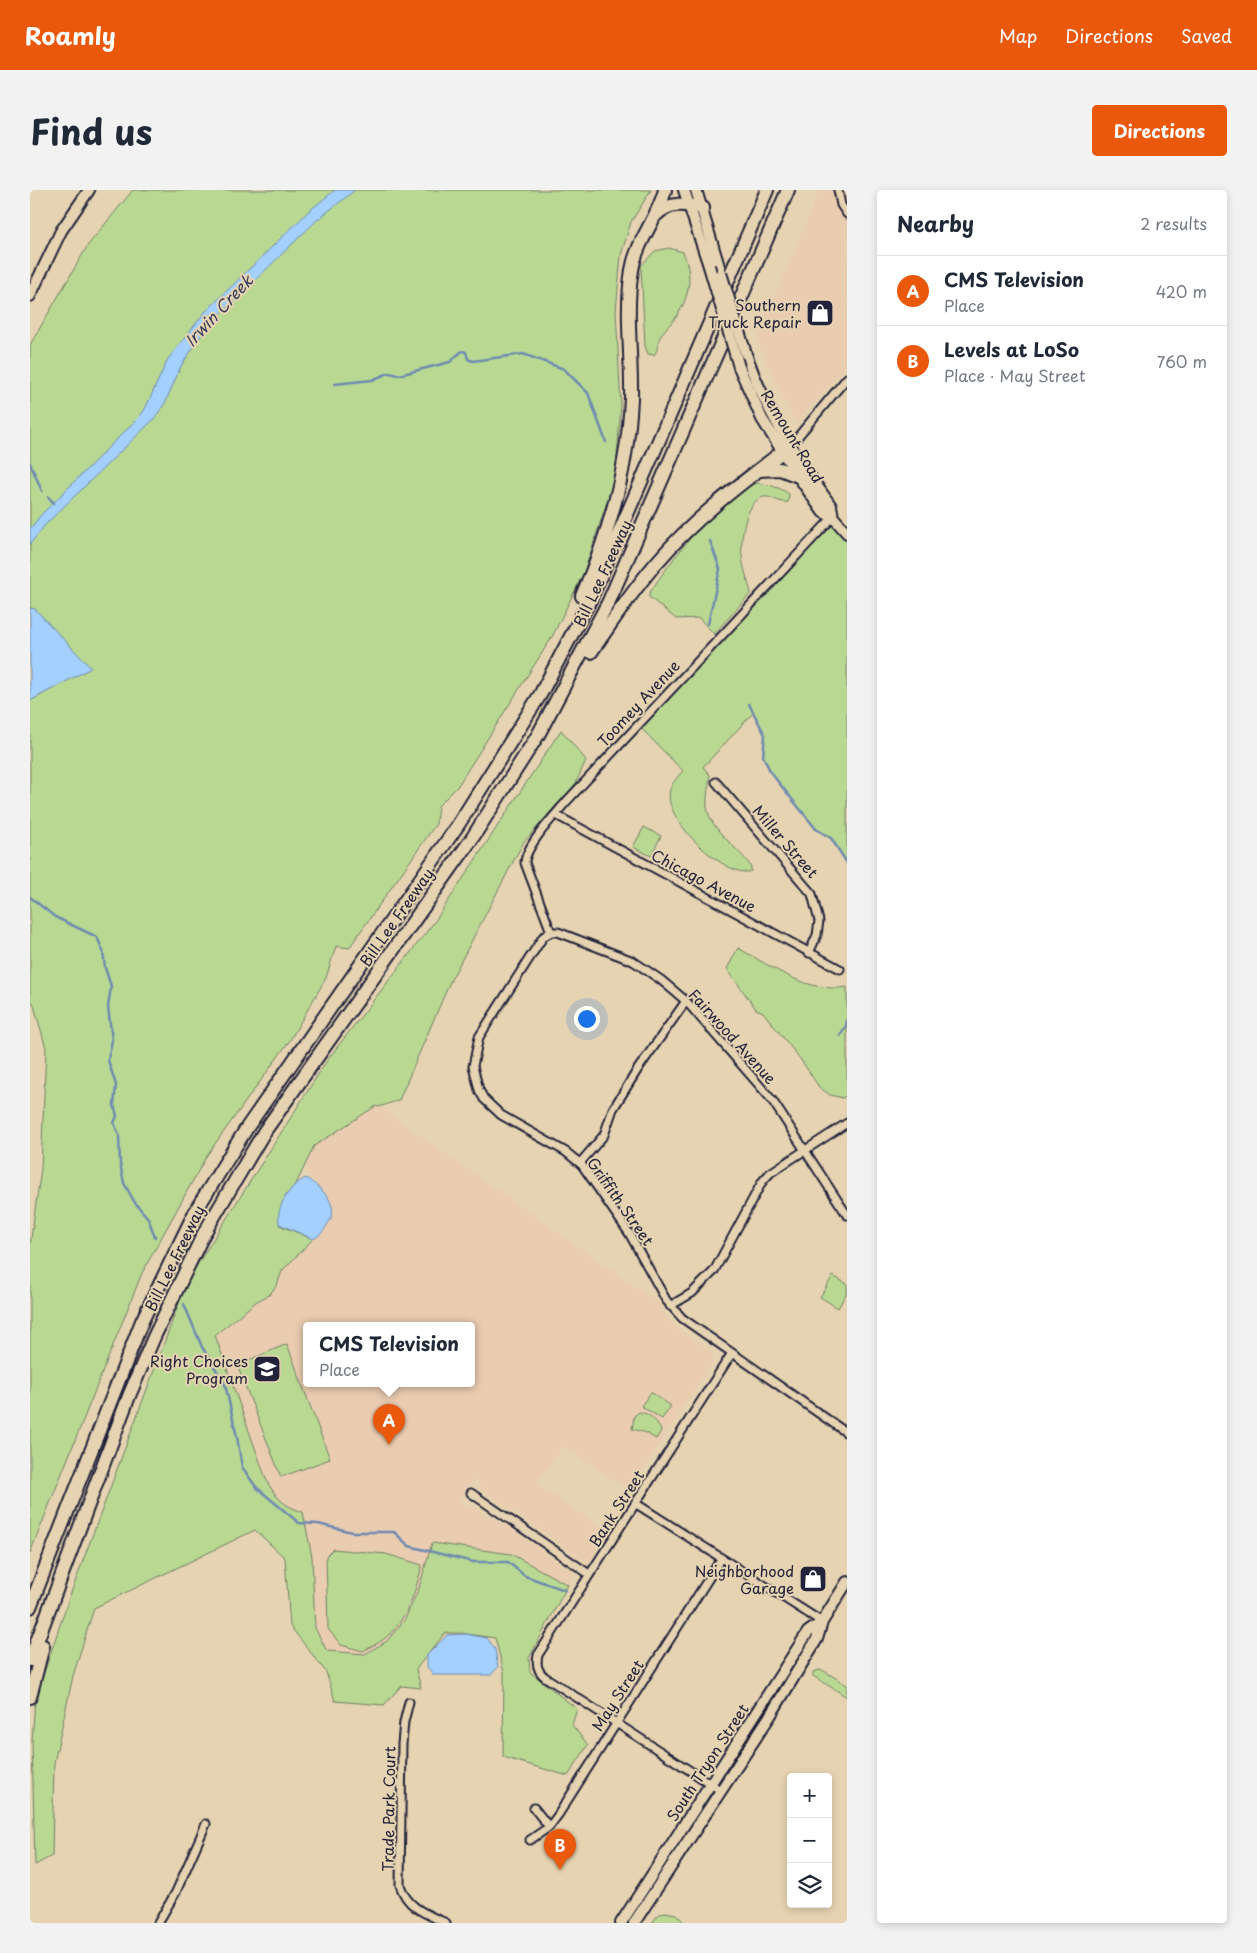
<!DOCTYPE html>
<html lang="en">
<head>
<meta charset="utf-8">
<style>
	body { margin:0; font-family:"Playpen Sans",sans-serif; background:#f2f2f3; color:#1f2937 }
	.controls { position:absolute; right:15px; bottom:15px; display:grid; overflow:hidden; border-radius:5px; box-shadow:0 2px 8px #0003 }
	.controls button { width:45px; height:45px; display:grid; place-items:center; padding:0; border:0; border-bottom:1px solid #e0e1e3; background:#fff; color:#1f2937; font:25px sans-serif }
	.you { position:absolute; left:556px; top:828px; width:18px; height:18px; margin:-12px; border:4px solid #fff; border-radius:50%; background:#1a73e8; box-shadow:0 0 0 8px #1a73e833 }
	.badge { display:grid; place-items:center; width:32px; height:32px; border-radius:50%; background:#ea580c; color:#fff; font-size:16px; font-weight:700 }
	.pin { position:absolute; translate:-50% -41px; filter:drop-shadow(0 1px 2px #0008) }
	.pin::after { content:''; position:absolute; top:26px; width:18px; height:15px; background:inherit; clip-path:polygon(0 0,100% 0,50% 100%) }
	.popup { position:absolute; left:273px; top:1132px; width:172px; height:65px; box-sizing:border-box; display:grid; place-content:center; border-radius:5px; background:#fff; filter:drop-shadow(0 1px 4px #0005); font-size:16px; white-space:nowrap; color:#747a83 }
	.popup b { font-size:19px; color:#1f2937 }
	.popup::after { content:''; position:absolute; left:50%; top:100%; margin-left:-10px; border:10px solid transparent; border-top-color:#fff }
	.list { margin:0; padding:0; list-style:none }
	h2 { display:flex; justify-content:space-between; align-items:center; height:65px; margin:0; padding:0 20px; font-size:21px }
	h2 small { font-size:16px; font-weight:400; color:#747a83 }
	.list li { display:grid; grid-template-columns:32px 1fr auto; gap:15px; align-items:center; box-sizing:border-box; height:70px; padding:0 20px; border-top:1px solid #e0e1e3 }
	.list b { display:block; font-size:19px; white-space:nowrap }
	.list p { margin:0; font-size:16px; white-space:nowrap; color:#747a83 }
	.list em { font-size:16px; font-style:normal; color:#747a83 }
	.icon { flex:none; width:28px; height:28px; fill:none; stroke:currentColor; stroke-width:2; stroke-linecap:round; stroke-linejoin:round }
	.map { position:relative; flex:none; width:817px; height:1733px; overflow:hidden; border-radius:5px }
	header { display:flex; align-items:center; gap:30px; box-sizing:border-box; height:70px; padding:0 25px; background:#ea580c; color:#fff }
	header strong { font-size:24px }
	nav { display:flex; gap:28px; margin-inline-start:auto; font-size:18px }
	.intro { display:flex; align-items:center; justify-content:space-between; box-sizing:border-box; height:120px; padding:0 30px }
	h1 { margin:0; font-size:35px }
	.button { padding:12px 22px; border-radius:5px; background:#ea580c; color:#fff; font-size:18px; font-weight:700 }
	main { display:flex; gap:30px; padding:0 30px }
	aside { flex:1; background:#fff; border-radius:5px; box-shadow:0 2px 8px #0003 }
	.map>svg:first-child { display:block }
</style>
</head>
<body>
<header>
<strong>Roamly</strong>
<nav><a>Map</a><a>Directions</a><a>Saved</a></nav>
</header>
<div class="intro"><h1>Find us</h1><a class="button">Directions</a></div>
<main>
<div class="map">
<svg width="817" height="1733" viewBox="0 0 817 1733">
	<rect width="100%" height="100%" fill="#e6d3b1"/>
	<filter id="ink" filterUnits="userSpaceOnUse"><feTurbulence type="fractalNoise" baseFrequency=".02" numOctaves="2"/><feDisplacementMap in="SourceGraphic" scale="10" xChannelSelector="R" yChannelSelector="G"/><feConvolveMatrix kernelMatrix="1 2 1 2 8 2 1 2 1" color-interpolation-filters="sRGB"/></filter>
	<g filter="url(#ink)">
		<!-- built -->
		<path fill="#eaccb0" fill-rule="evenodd" d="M790,0H817V173L766,235L727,150Z
			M346,915L627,1112L643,1136L682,1162L683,1166L682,1172L599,1301L534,1256L506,1294L576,1340L567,1350L566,1362L561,1369L555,1371L451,1299L446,1287L428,1311L477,1335L545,1384L538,1395L481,1364L394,1376L389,1398L375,1429L357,1451L335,1464L297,1461L285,1438L282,1367L258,1317L244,1306L236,1289L185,1145L227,1111L239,1105L247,1095L252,1081L283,1049L289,1047L301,1011L273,976L284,956ZM276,1136H442V1194H276Z"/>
		<!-- green -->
		<path fill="#b9d992" stroke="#6e7e66" d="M103,0H621L601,32L591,65L586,121L591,216L585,287L554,382L522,447L427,597L408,616L406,634L319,758L306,756L296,788L260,850L177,965L112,1083L0,1363V1055L11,979L16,858L3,812L0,813V511L60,478L5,419L0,418V155L58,55Z
			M639,58L653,62C663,85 660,105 647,126C642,133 634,139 630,147C627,154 629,159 624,165L618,164L615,156L611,76L625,61Z
			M728,293C740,295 749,297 759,304L758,312C750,314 741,305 733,307C715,312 710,350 712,366C713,378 718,391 721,403L684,444L669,428L646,429L618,406C634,378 697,296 728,293Z
			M803,327L817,343V673L801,649L786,639L741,583L733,566L735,545L723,523L673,577L680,585C679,596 676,606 677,617C680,641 709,657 721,677V681C700,691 631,630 640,600C642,593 648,586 653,581L608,535Z
			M531,540L556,570L546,593L493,653L420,792L369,910L349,917L346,916L284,956L267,992L255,1007L249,1035L283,1049L252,1081L247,1095L239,1105L227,1111L185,1145L236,1289C245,1307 253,1316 273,1322L282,1367L285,1438L297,1461L335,1464L357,1451L375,1429L389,1398L402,1353L481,1364L538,1395L499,1468L500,1482L547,1519L542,1535L558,1555L538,1586L473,1567L474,1482L465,1448L430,1443H415L386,1479L391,1498L371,1496L354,1515L305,1511L296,1482L260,1436L255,1368L225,1340L64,1418L43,1486L24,1573L22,1666L5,1675L2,1551L5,1510L38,1411L158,1089L298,869L405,731Z
			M614,637L631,646L621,666L603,657Z
			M708,758C741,776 778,804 817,797V904L813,908L800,905L789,897L771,870L733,822L726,819L697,779Z
			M803,1086L817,1094V1102L808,1118L790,1107Z
			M257,1154L300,1269L251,1287L207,1175Z
			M621,1202L641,1216L632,1229L611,1216Z
			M609,1222C619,1223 628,1231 631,1241L626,1249L614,1242L602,1239L604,1226Z
			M303,1359L356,1364L392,1375C386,1401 376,1432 354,1449C348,1454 340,1457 333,1461L311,1455L298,1439L296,1366Z
			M789,1480L794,1481L817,1495V1507L783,1486V1482Z
			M635,1722L646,1724L655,1733H622L628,1725Z"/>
		<!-- water -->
		<path fill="#a3d0fe" stroke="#6f8ab0" d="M305,0H325L286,31L177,137L151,176L135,213L124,229L16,334L0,354V339L10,326L109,227L115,219L138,169L175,122L280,20Z
			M0,418L5,419L61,478L0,511Z
			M276,988C293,999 312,1016 297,1035C293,1042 290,1046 283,1049L249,1034C246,1017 259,995 276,988Z
			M436,1444L457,1448L465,1459L468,1477L461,1485H404L397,1477V1465L417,1445Z"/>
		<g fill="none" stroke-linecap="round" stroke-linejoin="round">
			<!-- stream -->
			<path stroke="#6f8ab0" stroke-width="2.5" d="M305,194L342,190L359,183L369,185L420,172L432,161L436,162L438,169L443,171L493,164L534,179L558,203L576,252
				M0,273L12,301
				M18,307L24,313
				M678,434L690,379L680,351
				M719,514L735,545L733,566L741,583L786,639L801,648L817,673
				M0,707L25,727L67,747L73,761L75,778L81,796L78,817L82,850L78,870L86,895L84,915L87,926L84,933L89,945L90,974L94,993L105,1013L118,1028L125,1047
				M810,846L816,836L817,829
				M154,1114L172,1157L195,1194L207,1247L212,1277L226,1297L269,1333L288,1334L322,1342H364L379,1356L443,1372H478L495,1386L535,1400"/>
			<defs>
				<path id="street" d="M808,0L811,15L817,24
					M760,256L817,188
					M686,592L782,704L789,731L787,745L779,763
					M526,625L810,779
					M521,742L513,747L449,847L443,876L449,900L454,909L471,925L536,962L552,975L599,1043L636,1110L652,1128L817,1243
					M521,742L495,673C495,656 525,625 536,612L803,327
					M521,742H528L603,771L631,790L656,811L742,910L817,1025
					M550,973L574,945L583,919L608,879L656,811
					M640,1116L662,1103L684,1081L732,992L740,983L817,933
					M441,1303L559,1384
					M605,1313L792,1432
					M379,1512L374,1532L372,1554L370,1695C377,1718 396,1724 416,1733
					M690,1600L515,1487C507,1481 506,1474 508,1465L702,1163
					M504,1618L519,1637
					M500,1650L519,1637L528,1625L691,1369
					M128,1733L146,1702L176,1634"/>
				<path id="secondary" d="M654,0L679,76
					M666,0L691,83
					M0,106L31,41L59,0
					M716,164C735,220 767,269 801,316L803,327
					M709,177L732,229L768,286L793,322L803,327L817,343"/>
				<path id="primary" d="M591,1733L778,1442L792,1432
					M604,1733L740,1526L787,1449L792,1432L817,1392"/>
				<path id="highway" d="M626,25C639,11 656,14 673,18
					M729,280L750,279L768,286
					M552,406C580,342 598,278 601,208C602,166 595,122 602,80C607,50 628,28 635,0
					M561,462C583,431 603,399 629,370C664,329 709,295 752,262
					M0,1417L112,1131L166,1020L218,936L428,635L510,505L560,410L737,0
					M0,1470L99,1206L124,1147L173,1045L234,942L441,650L508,545L579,411L758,0
					M0,1507L13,1456"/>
			</defs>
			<!-- street casing -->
			<use href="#street" stroke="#22223b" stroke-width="11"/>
			<!-- secondary casing -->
			<use href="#secondary" stroke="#22223b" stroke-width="14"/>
			<!-- primary casing -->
			<use href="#primary" stroke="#22223b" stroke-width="14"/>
			<!-- highway casing -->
			<use href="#highway" stroke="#22223b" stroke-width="16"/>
			<!-- street -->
			<use href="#street" stroke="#e6d3b1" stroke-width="7"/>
			<!-- secondary -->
			<use href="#secondary" stroke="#e6d3b1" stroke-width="10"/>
			<!-- primary -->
			<use href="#primary" stroke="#e6d3b1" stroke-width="10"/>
			<!-- highway -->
			<use href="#highway" stroke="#e6d3b1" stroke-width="12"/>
			<defs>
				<path id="secondary-bridge" d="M679,76L709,177
					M691,83L716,164"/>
			</defs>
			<!-- secondary-bridge casing -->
			<use href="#secondary-bridge" stroke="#22223b" stroke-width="14" stroke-linecap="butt"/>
			<!-- secondary-bridge -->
			<use href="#secondary-bridge" stroke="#e6d3b1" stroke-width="10"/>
		</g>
	</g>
	<!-- icons -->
	<defs>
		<symbol id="shop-square" viewBox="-11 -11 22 22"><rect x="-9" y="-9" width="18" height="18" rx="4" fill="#22223b" stroke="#e6d3b1"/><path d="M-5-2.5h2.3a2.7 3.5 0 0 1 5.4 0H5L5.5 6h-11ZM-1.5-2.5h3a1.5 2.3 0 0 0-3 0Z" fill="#fff"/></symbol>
		<symbol id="school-square" viewBox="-11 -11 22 22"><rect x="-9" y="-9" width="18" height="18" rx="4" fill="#22223b" stroke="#e6d3b1"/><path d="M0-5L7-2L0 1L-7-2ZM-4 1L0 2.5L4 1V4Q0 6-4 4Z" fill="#fff"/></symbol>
	</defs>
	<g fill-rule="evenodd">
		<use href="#shop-square" x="774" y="107" width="32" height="32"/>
		<use href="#school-square" x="221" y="1163" width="32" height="32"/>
		<use href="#shop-square" x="767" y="1373" width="32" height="32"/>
	</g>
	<g text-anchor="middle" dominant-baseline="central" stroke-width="4" stroke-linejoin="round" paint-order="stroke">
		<!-- poi labels -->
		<g font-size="15" fill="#22223b" stroke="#e6d3b1" text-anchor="end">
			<text x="771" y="114">Southern<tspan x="771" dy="17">Truck Repair</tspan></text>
			<text x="218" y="1170">Right Choices<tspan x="218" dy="17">Program</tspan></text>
			<text x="764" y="1380">Neighborhood<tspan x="764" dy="17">Garage</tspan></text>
		</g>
		<!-- street labels -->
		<g font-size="15" fill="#22223b" stroke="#e6d3b1">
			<text transform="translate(763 246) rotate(59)">Remount Road</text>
			<text transform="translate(572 383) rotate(-65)">Bill Lee Freeway</text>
			<text transform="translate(608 513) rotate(-47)">Toomey Avenue</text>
			<text transform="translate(756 651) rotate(49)">Miller Street</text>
			<text transform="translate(674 690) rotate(28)">Chicago Avenue</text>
			<text transform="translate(366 727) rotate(-55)">Bill Lee Freeway</text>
			<text transform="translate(703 846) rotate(48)">Fairwood Avenue</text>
			<text transform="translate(591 1011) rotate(55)">Griffith Street</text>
			<text transform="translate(144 1068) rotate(-64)">Bill Lee Freeway</text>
			<text transform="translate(586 1318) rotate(-57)">Bank Street</text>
			<text transform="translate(587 1505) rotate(-57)">May Street</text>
			<text transform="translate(677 1572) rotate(-57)">South Tryon Street</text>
			<text transform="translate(358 1619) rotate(-89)">Trade Park Court</text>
		</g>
		<!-- water labels -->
		<g font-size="16" font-style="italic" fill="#353c58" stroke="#e6d3b1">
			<text transform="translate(188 120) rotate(-47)">Irwin Creek</text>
		</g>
	</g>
</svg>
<div class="controls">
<button>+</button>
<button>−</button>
<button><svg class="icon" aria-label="layers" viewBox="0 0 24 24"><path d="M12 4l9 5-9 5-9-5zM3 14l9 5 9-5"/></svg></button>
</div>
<div class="you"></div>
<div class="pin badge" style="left:359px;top:1255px">A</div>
<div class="popup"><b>CMS Television</b>Place</div>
<div class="pin badge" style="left:530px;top:1680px">B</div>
</div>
<aside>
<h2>Nearby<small>2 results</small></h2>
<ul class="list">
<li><span class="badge">A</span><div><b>CMS Television</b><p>Place</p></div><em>420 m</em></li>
<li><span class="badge">B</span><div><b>Levels at LoSo</b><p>Place · May Street</p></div><em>760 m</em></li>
</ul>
</aside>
</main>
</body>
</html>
